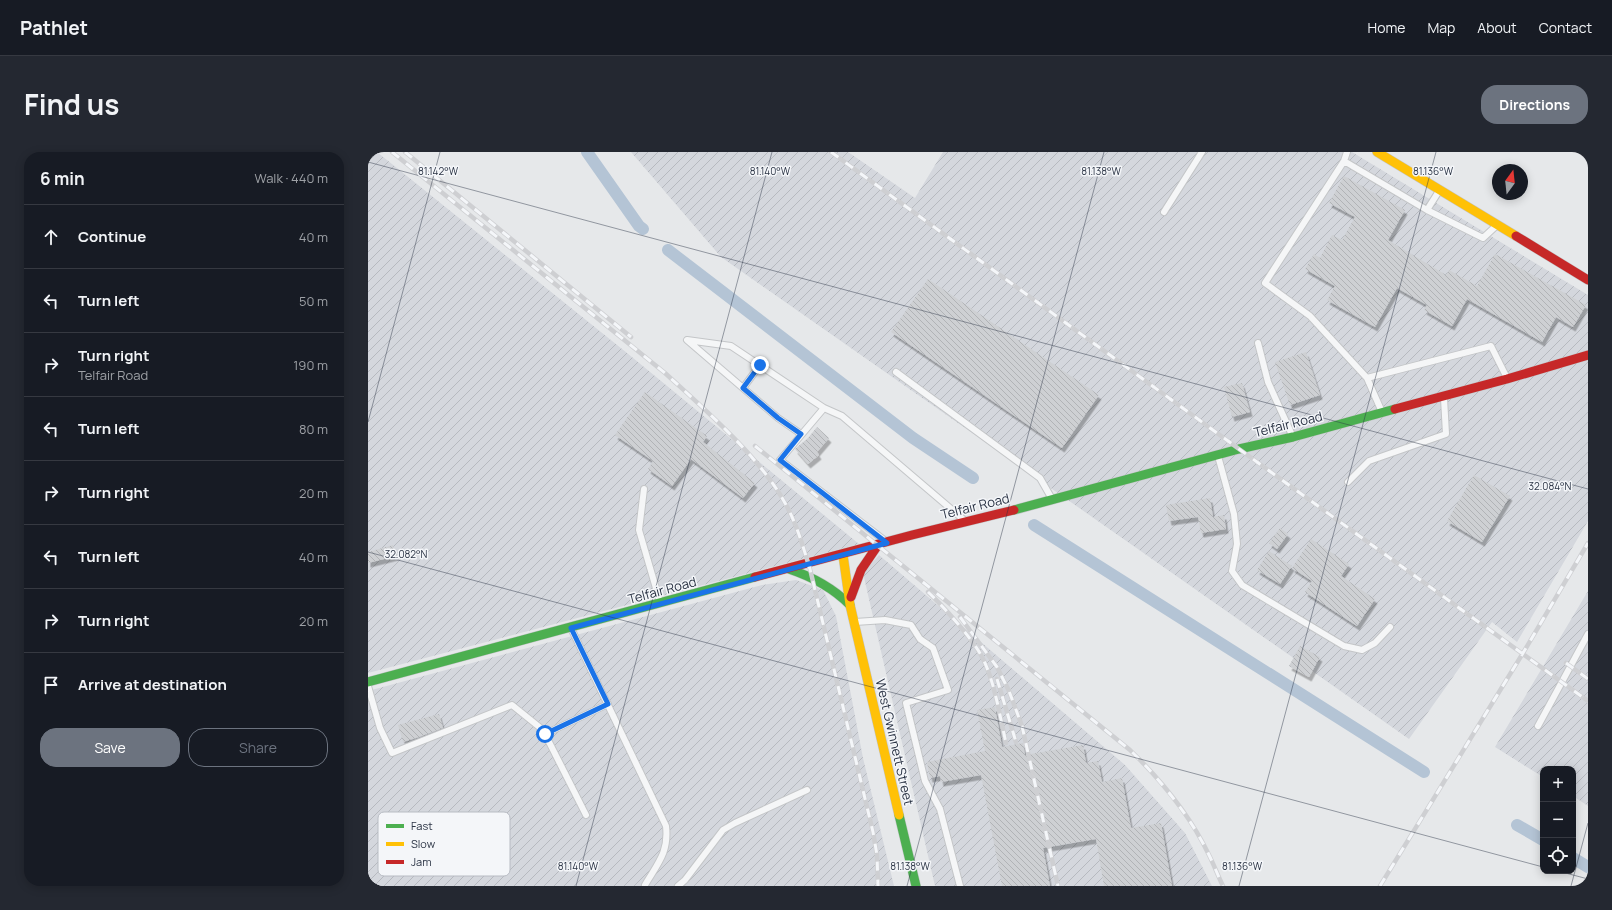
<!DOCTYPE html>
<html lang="en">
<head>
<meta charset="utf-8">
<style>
	body { margin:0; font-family:Manrope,sans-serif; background:#242831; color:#f1f3f6 }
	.controls { position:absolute; right:12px; bottom:12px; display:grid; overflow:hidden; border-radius:8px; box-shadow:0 2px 10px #0003 }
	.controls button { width:36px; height:36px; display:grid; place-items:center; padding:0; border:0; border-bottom:1px solid #363941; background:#171b24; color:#f1f3f6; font:20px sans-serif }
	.compass { position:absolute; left:1124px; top:12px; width:36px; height:36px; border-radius:50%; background:#171b24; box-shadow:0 2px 10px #0003; rotate:15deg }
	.stop { position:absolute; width:12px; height:12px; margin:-9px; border:3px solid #1a73e8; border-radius:50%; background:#fff }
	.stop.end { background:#1a73e8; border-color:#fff; box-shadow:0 1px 4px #0008 }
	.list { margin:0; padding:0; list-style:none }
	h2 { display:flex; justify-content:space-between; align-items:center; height:52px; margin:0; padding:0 16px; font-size:17px }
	h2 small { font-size:13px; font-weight:400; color:#9ea1a6 }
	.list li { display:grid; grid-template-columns:26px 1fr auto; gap:12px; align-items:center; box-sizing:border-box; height:64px; padding:0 16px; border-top:1px solid #363941 }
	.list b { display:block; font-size:15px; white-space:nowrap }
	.list p { margin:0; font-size:13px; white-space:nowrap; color:#9ea1a6 }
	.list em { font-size:13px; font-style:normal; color:#9ea1a6 }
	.actions { display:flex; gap:8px; padding:12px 16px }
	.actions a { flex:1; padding:9px 0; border:1px solid #6c737f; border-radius:16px; text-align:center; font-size:14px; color:#6c737f }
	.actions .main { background:#6c737f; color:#fff }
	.icon { flex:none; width:22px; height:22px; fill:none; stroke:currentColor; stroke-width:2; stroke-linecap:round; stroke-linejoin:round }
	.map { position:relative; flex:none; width:1220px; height:734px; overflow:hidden; border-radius:16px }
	header { display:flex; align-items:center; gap:24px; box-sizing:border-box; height:56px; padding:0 20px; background:#171b24; border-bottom:1px solid #363941 }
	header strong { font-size:19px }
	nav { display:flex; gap:22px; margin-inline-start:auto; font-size:14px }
	.intro { display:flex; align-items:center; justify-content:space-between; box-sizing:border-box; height:96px; padding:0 24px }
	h1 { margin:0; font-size:28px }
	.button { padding:10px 18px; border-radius:16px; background:#6c737f; color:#fff; font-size:14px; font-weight:700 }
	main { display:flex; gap:24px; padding:0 24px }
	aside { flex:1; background:#171b24; border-radius:16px; box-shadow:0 2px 10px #0003 }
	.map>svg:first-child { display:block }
</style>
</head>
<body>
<header>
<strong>Pathlet</strong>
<nav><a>Home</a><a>Map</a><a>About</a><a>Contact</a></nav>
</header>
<div class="intro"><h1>Find us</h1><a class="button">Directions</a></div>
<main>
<aside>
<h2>6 min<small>Walk · 440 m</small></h2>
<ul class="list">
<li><svg class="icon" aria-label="ahead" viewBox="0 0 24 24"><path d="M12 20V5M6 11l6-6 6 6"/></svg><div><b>Continue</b></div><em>40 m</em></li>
<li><svg class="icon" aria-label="left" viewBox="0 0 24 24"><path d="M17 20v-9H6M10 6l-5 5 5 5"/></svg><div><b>Turn left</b></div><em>50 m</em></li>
<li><svg class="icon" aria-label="right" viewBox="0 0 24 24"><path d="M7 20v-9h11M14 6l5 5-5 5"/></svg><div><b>Turn right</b><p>Telfair Road</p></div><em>190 m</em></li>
<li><svg class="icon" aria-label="left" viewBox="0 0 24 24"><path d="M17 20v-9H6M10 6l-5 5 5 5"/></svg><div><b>Turn left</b></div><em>80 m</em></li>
<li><svg class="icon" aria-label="right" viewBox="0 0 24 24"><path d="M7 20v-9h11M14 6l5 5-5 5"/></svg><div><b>Turn right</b></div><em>20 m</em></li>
<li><svg class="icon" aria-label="left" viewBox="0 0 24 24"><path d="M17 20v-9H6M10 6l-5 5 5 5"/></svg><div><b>Turn left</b></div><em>40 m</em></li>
<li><svg class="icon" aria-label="right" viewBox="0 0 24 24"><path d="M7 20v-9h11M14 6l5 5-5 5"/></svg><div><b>Turn right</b></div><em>20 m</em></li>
<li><svg class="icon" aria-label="arrive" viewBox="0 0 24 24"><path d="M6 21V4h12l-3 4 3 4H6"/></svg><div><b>Arrive at destination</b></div></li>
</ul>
<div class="actions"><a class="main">Save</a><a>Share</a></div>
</aside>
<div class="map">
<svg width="1220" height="734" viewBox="0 0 1220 734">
	<defs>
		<pattern id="industrial-furrows" width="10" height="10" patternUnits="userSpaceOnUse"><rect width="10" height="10" fill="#d4d7dd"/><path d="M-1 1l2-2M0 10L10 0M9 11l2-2" fill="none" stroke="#b6b9bf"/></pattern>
		<pattern id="building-back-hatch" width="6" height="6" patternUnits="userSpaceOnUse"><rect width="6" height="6" fill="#ced0d3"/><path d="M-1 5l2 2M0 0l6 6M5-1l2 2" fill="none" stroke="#b1b3b6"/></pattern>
		<filter id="shadow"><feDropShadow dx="2.5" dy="4.5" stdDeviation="0" flood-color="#0004"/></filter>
	</defs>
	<rect width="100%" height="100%" fill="#e6e8ea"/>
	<!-- industrial -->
	<path fill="url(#industrial-furrows)" d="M0,0H9L259,201L491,392L0,521Z
		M263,0H480L547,46L575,0H984L1220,143V369L1149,490L1124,470L1041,587L353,105Z
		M511,403L757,613L817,681L844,734H567L495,421Z
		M428,428L455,438L468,464L495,606L526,734H0V539L394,433Z
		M1220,439V654L1205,644V617H1175V625L1127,595Z"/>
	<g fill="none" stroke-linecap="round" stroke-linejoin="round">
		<!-- canal -->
		<path stroke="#b4c4d5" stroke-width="12" d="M219,0L271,74L275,77
			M300,98L545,286L605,326
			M666,373L1056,620
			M1149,673L1175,688
			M1205,706L1220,715"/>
	</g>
	<!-- building -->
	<path fill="url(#building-back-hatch)" filter="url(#shadow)" d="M976,24L1037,58L1020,88L1078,123L1081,118L1109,134L1127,102L1218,153L1205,175L1188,165L1174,190L1099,147L1084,174L1056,158L1059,153L1029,136L1007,175L959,148L967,134L937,117L946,102L952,106L964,83L974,88L987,65L961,51Z
		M560,127L731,243L694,296L523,180Z
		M938,200L952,243L922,253L907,210Z
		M874,231L882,260L864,265L856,235Z
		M277,240L339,284L335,290L387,331L375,346L323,307L304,334L280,317L285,309L247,283Z
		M449,275L461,286L449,300L451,303L440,312L427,297L440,286Z
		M1106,323L1142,344L1114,390L1079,369Z
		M842,346L845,365L856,363L858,377L833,381L830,365L801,369L798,353Z
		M912,376L920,382L909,397L901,391Z
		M943,387L981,412L973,424L1007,447L989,474L937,440L944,429L924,416Z
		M25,393L28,404L0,411V400Z
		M901,399L924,414L912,432L889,418Z
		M932,494L952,505L941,525L921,514Z
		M627,555L634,595L655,591L657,603L715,593L718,611L730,609L734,630L754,626L763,676L793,671L804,734H736L728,687L675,696L682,734H634L613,623L573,630L572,624L562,626L559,610L617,599L609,558Z
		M71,562L75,576L51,585L35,590L30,573Z"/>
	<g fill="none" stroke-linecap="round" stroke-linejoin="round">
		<defs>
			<path id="lane" d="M979,0L976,9L1059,58L1071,39
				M976,9L897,131L942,164L999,226L1014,260
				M1059,58L1115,86L1128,74
				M796,60L834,0
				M890,191L900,230L924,283
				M528,220L672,326L684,347
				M999,226L1123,194L1139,226
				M375,236L392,213
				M456,256L412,308L516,388
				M433,282L410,266L319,188L363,194L456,256L474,264L596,368
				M850,304L866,362L869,392L864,419L874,433L976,494L994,498L1007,491L1022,475
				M980,330L1001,309L1078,282L1076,246
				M276,337L271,378L292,450
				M487,470L517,468L543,473L552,487L565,496L580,538L538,551L557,629L572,657L592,734
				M203,476L298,674C301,700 290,711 277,733
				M0,534L12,576L24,601L144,553L175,578L218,663
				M1170,574L1220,482
				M177,582L240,552
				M310,734L317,728L355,678L367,671L439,638"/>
			<path id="fast" d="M646,358L871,297L925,285L1027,257
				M421,417C445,425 464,435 482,453
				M0,530L387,425
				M531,663L548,734"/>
			<path id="slow" d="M1009,0L1148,84
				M475,403L482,453L531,663"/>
			<path id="jam" d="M1148,84L1220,128
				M1027,257L1139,227L1220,203
				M387,425L544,383L646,358
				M483,445L493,418L510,393"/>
		</defs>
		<!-- lane casing -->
		<use href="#lane" stroke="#c4c6c8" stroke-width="8"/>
		<!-- fast casing -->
		<use href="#fast" stroke="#c4c6c8" stroke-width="10"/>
		<!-- slow casing -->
		<use href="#slow" stroke="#c4c6c8" stroke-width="10"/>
		<!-- jam casing -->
		<use href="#jam" stroke="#c4c6c8" stroke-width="10"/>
		<!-- lane -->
		<use href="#lane" stroke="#f5f6f7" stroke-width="6"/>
		<!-- fast -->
		<use href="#fast" stroke="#4caf50" stroke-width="9"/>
		<!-- slow -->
		<use href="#slow" stroke="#ffc107" stroke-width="9"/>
		<!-- jam -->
		<use href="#jam" stroke="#c62828" stroke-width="9"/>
		<defs>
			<path id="rail" d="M24,0L297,221C336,257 392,305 417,351C429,372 435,395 442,417L505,680L509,703L510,734
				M37,0L263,185
				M463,0L871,297L1220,549
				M387,294L762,598C792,627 823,665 841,703C846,713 850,724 855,734
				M560,440C576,455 602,484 613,503C626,526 632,565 638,591
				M592,465L629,515L641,539L654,574L690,734
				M1198,511L1220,527
				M629,527L648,590
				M1012,734L1155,501L1220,391"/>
		</defs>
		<!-- rail casing -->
		<use href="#rail" stroke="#cecfd2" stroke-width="4.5"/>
		<!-- rail -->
		<use href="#rail" stroke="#f4f6f9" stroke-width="3" stroke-dasharray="9" stroke-linecap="butt"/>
	</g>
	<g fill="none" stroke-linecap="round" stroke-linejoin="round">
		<!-- route -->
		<path stroke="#1a73e8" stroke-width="5" d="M177,582L240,552L203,476L519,391L412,308L433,282L410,266L375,236L392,213"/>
	</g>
	<!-- ticks -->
	<path fill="none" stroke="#2b3445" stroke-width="1" stroke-opacity="0.45" d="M0,10L1220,337M0,270L72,0M0,400L1175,715M1190,719L1220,727M208,734L404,0M539,734L736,0M871,734L1068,0M1203,734L1220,671"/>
	<g text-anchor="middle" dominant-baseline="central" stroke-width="3" stroke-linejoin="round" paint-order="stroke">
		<!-- street labels -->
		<g font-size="13" fill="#2b3445" stroke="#f4f6f9">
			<text transform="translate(920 272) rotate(-14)">Telfair Road</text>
			<text transform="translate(607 354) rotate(-14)">Telfair Road</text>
			<text transform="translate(294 438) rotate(-15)">Telfair Road</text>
			<text transform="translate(527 590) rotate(77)">West Gwinnett Street</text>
		</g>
	</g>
	<!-- legend -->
	<rect x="10" y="660" width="132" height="64" rx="6" fill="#f4f6f9" stroke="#b8bcc3" stroke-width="1"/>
	<rect x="18" y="672" width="18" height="4" fill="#4caf50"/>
	<rect x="18" y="690" width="18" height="4" fill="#ffc107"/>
	<rect x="18" y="708" width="18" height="4" fill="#c62828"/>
	<g font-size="11" fill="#2b3445">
		<text x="43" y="678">Fast</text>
		<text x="43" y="696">Slow</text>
		<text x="43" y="714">Jam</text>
	</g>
	<g font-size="10" text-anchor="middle" fill="#2b3445" stroke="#f4f6f9" stroke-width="3" stroke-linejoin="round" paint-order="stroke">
		<text x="70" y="23">81.142°W</text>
		<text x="402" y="23">81.140°W</text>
		<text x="733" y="23">81.138°W</text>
		<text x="1065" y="23">81.136°W</text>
		<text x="1182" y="338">32.084°N</text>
		<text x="38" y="406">32.082°N</text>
		<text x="210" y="718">81.140°W</text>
		<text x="542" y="718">81.138°W</text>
		<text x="874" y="718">81.136°W</text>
	</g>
</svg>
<div class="controls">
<button>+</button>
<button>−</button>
<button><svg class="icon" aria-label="locate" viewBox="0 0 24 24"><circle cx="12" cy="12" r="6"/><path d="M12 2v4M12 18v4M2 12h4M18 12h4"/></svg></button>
</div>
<svg class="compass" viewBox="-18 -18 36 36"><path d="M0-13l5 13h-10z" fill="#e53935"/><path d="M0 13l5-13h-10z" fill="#9ea1a6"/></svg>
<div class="stop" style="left:177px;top:582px"></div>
<div class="stop end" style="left:392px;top:213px"></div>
</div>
</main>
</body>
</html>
